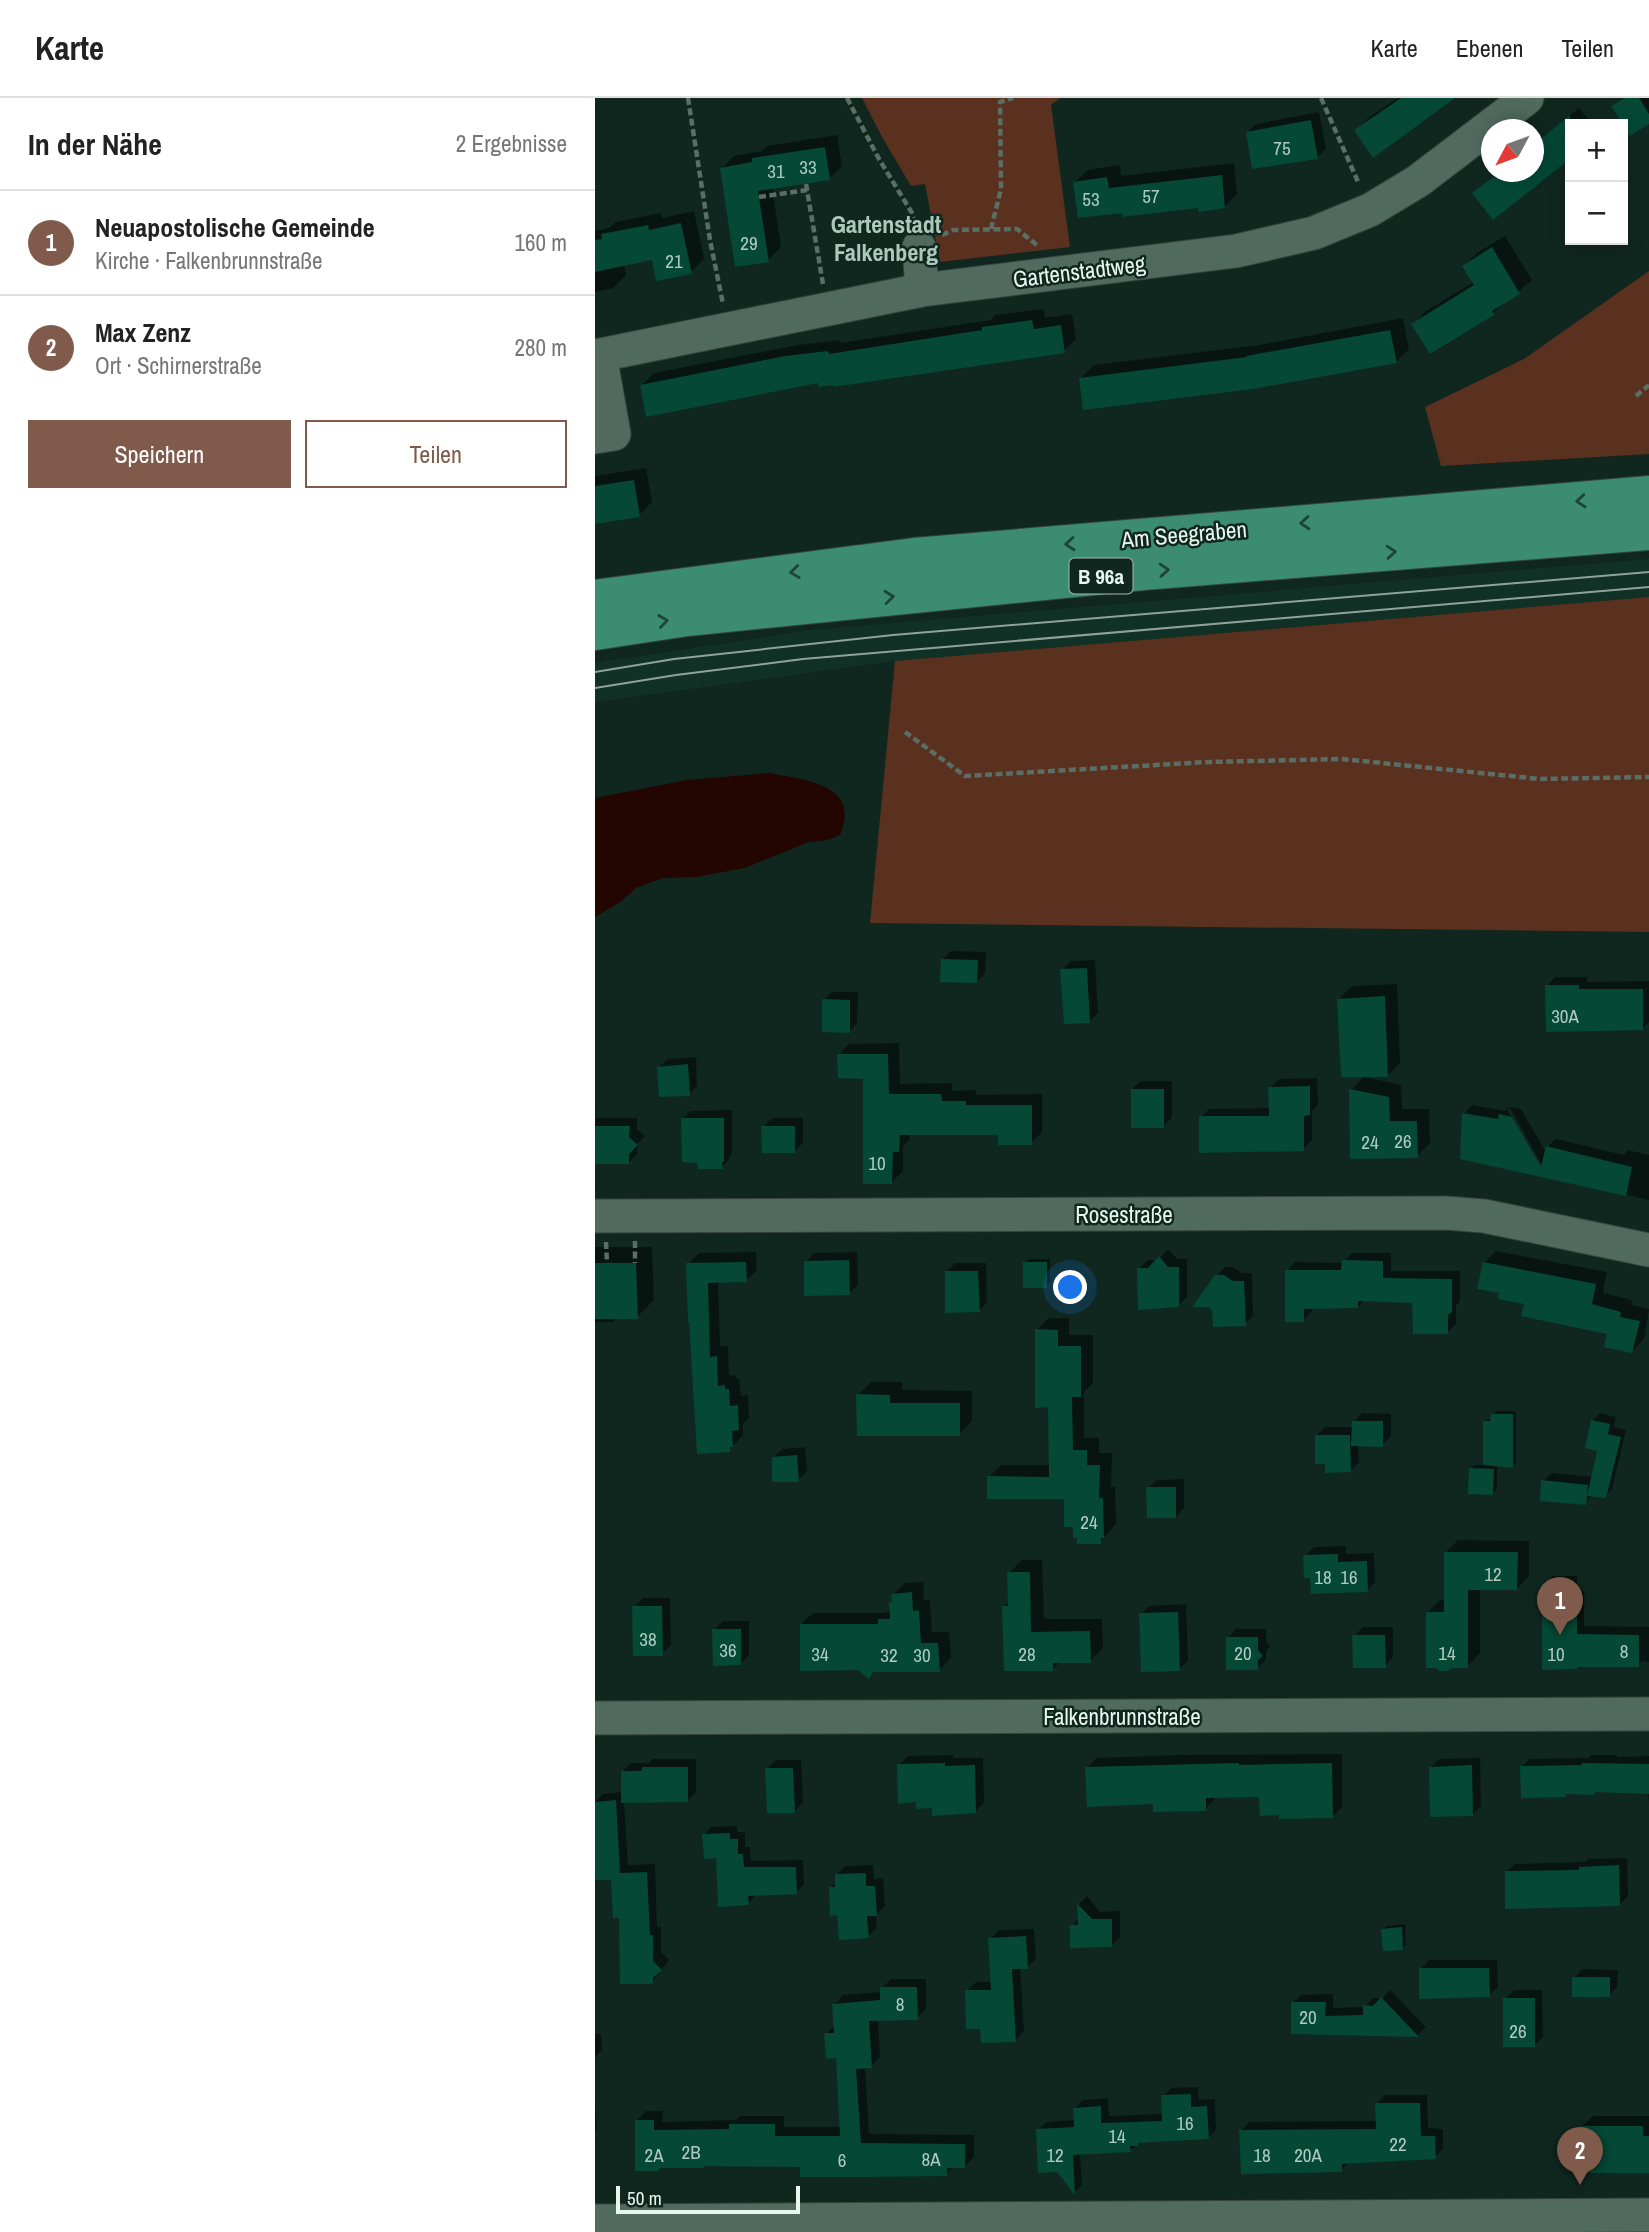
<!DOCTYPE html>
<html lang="de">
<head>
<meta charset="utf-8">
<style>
	body { margin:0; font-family:"Archivo Narrow",sans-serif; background:#f6f6f6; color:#222 }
	.controls { position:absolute; right:21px; top:21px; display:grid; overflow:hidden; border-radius:0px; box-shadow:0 4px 18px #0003 }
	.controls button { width:63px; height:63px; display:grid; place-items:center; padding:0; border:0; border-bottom:2px solid #e0e0e0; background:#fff; color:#222; font:35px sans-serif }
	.compass { position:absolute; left:886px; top:21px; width:63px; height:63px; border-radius:50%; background:#fff; box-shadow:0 4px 18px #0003; rotate:229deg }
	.scale { position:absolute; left:21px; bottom:18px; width:184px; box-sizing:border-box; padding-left:7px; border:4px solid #e8f6f0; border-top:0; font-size:19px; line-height:24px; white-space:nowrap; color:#e8f6f0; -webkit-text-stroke:5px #10271f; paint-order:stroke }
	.you { position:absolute; left:476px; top:1190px; width:24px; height:24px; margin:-18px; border:5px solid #fff; border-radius:50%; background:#1a73e8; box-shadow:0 0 0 10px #1a73e833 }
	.badge { display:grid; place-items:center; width:46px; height:46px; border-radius:50%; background:#805b4b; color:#fff; font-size:23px; font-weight:700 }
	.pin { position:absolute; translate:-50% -58px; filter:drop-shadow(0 2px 4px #0008) }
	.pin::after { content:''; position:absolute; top:37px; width:24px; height:21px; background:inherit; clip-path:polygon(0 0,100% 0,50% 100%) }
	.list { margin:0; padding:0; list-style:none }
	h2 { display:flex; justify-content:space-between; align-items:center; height:91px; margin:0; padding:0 28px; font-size:30px }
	h2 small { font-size:23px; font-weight:400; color:#767676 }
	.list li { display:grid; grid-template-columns:46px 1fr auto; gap:21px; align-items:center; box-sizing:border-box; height:105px; padding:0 28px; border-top:2px solid #e0e0e0 }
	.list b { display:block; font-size:26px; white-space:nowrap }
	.list p { margin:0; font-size:23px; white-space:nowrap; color:#767676 }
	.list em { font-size:23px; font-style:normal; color:#767676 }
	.actions { display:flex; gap:14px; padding:21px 28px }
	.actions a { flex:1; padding:16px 0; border:2px solid #805b4b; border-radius:0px; text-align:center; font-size:24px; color:#805b4b }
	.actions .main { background:#805b4b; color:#fff }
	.map { position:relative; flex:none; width:1054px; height:2134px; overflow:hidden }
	header { display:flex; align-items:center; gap:42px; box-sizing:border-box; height:98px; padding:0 35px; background:#fff; border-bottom:2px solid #e0e0e0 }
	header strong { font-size:33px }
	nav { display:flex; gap:38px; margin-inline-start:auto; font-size:24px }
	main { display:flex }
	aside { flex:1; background:#fff }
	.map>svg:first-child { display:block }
</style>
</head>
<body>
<header>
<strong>Karte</strong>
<nav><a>Karte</a><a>Ebenen</a><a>Teilen</a></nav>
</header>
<main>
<aside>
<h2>In der Nähe<small>2 Ergebnisse</small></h2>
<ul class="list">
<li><span class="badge">1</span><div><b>Neuapostolische Gemeinde</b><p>Kirche · Falkenbrunnstraße</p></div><em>160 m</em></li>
<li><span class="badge">2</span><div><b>Max Zenz</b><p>Ort · Schirnerstraße</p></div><em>280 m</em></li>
</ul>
<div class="actions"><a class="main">Speichern</a><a>Teilen</a></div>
</aside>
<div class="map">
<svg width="1054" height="2134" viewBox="0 0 1054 2134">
	<rect width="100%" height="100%" fill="#10271f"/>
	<!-- built -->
	<path fill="#113126" d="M1054,461V499L300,563L0,604V565L216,532Z"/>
	<!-- green -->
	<path fill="#5a301e" d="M267,0H465L456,7L475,149L345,164L330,86L316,88L287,39Z
		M1054,173V356L846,368L830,309L929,261Z
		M1054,499V834L275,825L300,563Z"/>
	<!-- water -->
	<path fill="#240600" d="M174,675C210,682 267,686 245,737L233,742L214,744L150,770L101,779L68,780L41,790L24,805L0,819V700L92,682Z"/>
	<!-- shadow -->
	<path fill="#0007" fill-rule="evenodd" d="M803,0H857L761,32L774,19Z
		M1027,0H1054V24L1018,9Z
		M984,10L997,26H975V58L899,119L879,96L904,74H939V46Z
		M724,14L731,51L722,59L653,34L661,26Z
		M242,37L247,68L234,81L177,89L186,149L173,162L126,71L139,58L167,53L172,48Z
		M639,65L642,96L629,109L605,108L528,113L480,84L493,72L525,67L526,78Z
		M99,113L109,161L96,174L59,160L29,166L31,177L18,190L0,194V133L14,130L21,124L66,115L67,120Z
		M910,138L937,182L898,215L836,254L818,226L831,213L879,184L869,168L882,155Z
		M449,211L450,220L477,216L481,241L469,253L224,283L47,287L59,275L203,247L245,242V245L396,222L400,217Z
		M808,220L814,251L801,264L486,280L499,267L664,247Z
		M51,370L57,404L44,417L0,424V378Z
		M356,853L391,854L390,875L382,884L348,861Z
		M500,862L503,915L495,923L467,872L476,863Z
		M960,879H992V884L1054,883V924L1048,930L952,888Z
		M802,886L805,965L792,978H771V979L806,987L807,1011H834L835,1045L822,1058L756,992L770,978L744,901L757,888Z
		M237,894H263L262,925L254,934L229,902Z
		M304,945L305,986L357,985V993L381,992V997L447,996V1034L436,1045L405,1035H315V1041L308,1048V1073L297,1084L270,979L243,957L254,946Z
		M101,959L102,988L94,996L64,969L73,961Z
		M722,980L723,1007L717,1013V1042L708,1051L606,1019L614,1011L675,1010V990L684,981Z
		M546,983H577V1020L568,1028L537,991Z
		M877,1007L910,1013L914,1009L926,1011L951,1054L952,1049L961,1041L1029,1057L1033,1052L1054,1057V1102L867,1059L869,1016ZM915,1010L948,1069H944L912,1012Z
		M137,1012V1054L135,1060L127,1069L87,1021L96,1013Z
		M2,1020H42V1031L50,1038L42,1046V1056L34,1065L0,1064V1022Z
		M177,1020H208V1045L200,1053L168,1029Z
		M0,1149H57L59,1202L42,1219H22L18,1224H0Z
		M573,1151L582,1161H592V1199L584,1207L544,1170L553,1162H563Z
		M901,1153L1012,1174L1008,1195L1037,1202L1036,1207L1054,1211L1049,1241L1037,1253L1014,1235L906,1194L889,1165Z
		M161,1154L162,1172L151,1183H123L125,1248H133L134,1278L140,1277L141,1281H144L146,1298L153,1297L154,1320L148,1326V1337L134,1352L93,1166L104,1155Z
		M262,1154L263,1187L254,1195L211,1164L219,1155Z
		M757,1155H796V1173H865V1204L861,1207V1226L853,1234L819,1203L770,1202L762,1209H717V1213L709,1222L692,1173L700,1164L748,1165Z
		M434,1161H455V1184L451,1188L430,1165Z
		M360,1165H391L392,1204L384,1213L351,1174Z
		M630,1169H638L647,1175H657L658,1218L650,1226L622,1178Z
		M454,1220H474V1237H498V1285L489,1294V1340H504V1355H517L516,1389H520L521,1426L505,1444L479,1427L471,1399L394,1379L406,1367H455V1308L441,1232Z
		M276,1284H307V1292L377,1293V1323L364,1336L263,1297Z
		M901,1313H921V1364L917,1368L902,1367V1391L898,1395L876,1370L880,1367H889L890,1323L897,1319Z
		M767,1315L796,1316V1338L787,1347L763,1346L764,1364L756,1373L732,1364L721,1338L730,1329H759V1324Z
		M1005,1315L1021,1319L1019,1329L1031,1332L1017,1391L1010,1398L998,1397L990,1405L948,1383L957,1375L998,1379L1004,1351L998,1322Z
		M210,1349L212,1374L203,1382L179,1359L187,1351Z
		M589,1381V1410L581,1419L553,1390L562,1382Z
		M863,1442L934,1443V1478L922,1491H885V1555L873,1568L832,1515L845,1502H851L850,1455Z
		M751,1448V1456L779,1455L780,1484L772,1493L717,1478L710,1458L719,1449Z
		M427,1462H447L449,1521H507L508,1550L495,1563H466L458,1571L409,1508L415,1503L414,1475Z
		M958,1478H982V1493H989V1528L1054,1529V1564L1047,1563L1043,1567H983L949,1487Z
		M328,1484L329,1502H335L337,1534H354L356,1560L344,1572L206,1526L218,1515H291L296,1510L298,1497L310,1485Z
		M48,1500H75L76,1547L67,1556L39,1509Z
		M591,1506L593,1563L584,1571L546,1516L554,1508Z
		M128,1523H154V1557L146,1566L119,1532Z
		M768,1529H798V1559L790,1568L759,1538Z
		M641,1531H671V1543L675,1548L671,1553V1561L662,1570L633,1540Z
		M747,1656V1709L737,1719L686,1715L665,1698H620V1701L610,1711L560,1704L492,1670L502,1660L585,1657Z
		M358,1657V1660H388L389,1705L380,1713L338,1709L322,1702L304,1667L313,1658Z
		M996,1657H1022V1659L1054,1658V1706L1053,1694L1001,1692L973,1695L970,1697L927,1668L935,1661L994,1660Z
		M885,1660L886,1708L878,1716L836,1669L844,1661Z
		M57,1661H101V1694L92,1703H29L33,1767L60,1766L62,1829H66V1854L74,1862L57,1884L26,1818L0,1704L8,1696L28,1694L27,1674L36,1665H54Z
		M181,1662H206L208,1704L200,1713L172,1671Z
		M142,1728V1734H150V1749H155L156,1763L208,1762L209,1787L201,1794L161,1796L153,1806L109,1737L116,1729Z
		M1032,1760L1033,1798L1025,1807L911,1774L920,1766L990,1764L994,1761Z
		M278,1767L279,1781L288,1780L290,1808L281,1817L282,1830L273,1838L244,1816L235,1790L242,1783V1777L250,1768Z
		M492,1798L505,1814L525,1813V1839L517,1847L477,1828L484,1820V1806Z
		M810,1826L811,1847L807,1850L788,1831L792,1828Z
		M439,1831L441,1861L432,1869H425L429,1933L421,1942L387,1929L372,1893L381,1884H397L395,1841L404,1832Z
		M834,1862H902L903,1889L894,1897L826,1871Z
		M987,1871L1023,1872L1022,1889L1014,1897L979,1880Z
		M296,1881H331V1911L322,1920L283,1921L285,1959L276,1968L270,1969L274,2036L379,2037V2059L370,2068H359L351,2076L207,2067L110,2066L66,2069L64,2071L42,2022L51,2013H68L67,2024L141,2022L145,2018H189V2029H246L243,1958L231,1936L240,1927L239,1907L248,1897L287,1894V1890Z
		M795,1892L831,1929L823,1937L698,1934V1905L706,1897L738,1896V1910L770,1909L778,1900H788Z
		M919,1892H947L948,1939L939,1948L910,1901Z
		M0,1936H6L7,1952L0,1959Z
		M603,1989L604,2002L620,2001L621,2032L613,2040L545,2043L535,2053L485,2055L487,2087L480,2094L443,2032L451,2024L480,2022L479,2011L488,2002L513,2000L514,2018L569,2016L568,1998L576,1990Z
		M0,1996L2,2032L0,2034Z
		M790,1997H832L833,2030L848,2031V2051L840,2059L755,2063L746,2072L646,2033L654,2024L782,2023V2006Z
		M998,2018H1054V2073L987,2028Z"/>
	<!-- building -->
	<path fill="#044835" d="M806,0H860L778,60L759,32Z
		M1029,0H1044L1054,16V26L1035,38L1016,8Z
		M975,17V61L898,122L877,95L905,74H939V46Z
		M716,22L723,61L657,71L651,34Z
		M230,49L235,82L163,93L174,164L140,169L125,70L157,64V60Z
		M627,77L630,110L604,114L603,110L527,119V115L483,120L478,84L512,79L514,90Z
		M86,125L97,176L61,183L57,162L0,174V142L7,141L6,136L53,127L54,132Z
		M897,149L925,196L897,213L899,217L835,256L816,226L879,187L867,168Z
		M437,222L439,231L466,227L470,255L238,289V287L223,289V285L51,319L45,287L190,258L233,253L234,256L387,232V229Z
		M795,232L802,265L658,291L488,312L484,280L652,259L651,258Z
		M39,382L45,419L0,426V388Z
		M346,861L383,862L382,885L345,884Z
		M492,870L495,925L469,926L465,871Z
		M950,887H984V891H1048V932L951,934Z
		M790,898L793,979H746L742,901Z
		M227,901L255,902V935L227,934Z
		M242,956H293L294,996H346L347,1003H371V1007H437V1047H403V1037H305L304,1054H298L297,1086H268V981L243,980Z
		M93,966L95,998L64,999L62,969Z
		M715,988V1017L709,1018V1053L604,1055V1018H674L673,989Z
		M536,991H569V1030H536Z
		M754,991L794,999L795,1023H822L823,1060L755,1061Z
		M867,1015L903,1021L904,1016L917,1019L946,1069L951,1048L1037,1069L1031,1098L865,1061Z
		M86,1020H129V1064H127L128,1071H103L102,1065L87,1064Z
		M0,1028H35L34,1039L43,1047L34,1056V1066H0Z
		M166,1028H200V1055H167Z
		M564,1158L573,1169H584V1209L543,1212L542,1170H553Z
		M254,1162L255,1197L209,1198V1163Z
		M747,1162L788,1163V1180L857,1181V1214L853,1217V1236H818L817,1205L763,1203V1210L709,1211V1224H690V1172H746Z
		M151,1164L152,1184L113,1185L115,1259L122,1258L123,1288L130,1287V1291H134L135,1308L143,1307L144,1332L137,1333L138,1349H135V1354L102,1356L94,1224H93L91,1165Z
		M428,1164H452V1190H428Z
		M888,1164L1001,1186L997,1206L1026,1214L1025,1219L1045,1223L1037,1255L1009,1249L1012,1236L926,1218L929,1206L903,1201L904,1195L882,1191Z
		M0,1165H41L43,1221H0Z
		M350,1173H383L385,1214L350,1215Z
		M620,1177H629L638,1183H649L651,1228L618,1229L617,1212H615V1209H597Z
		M440,1231L463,1232V1248H486V1299H477L478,1352H492V1367H505L504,1400H508L509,1440H506V1446H482V1440H478V1429H469V1401H392V1378L454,1379L453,1309L440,1310Z
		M261,1296L295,1297V1305H365V1338H262Z
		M896,1316H918V1370L888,1367V1323H895Z
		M996,1322L1015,1326L1013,1336L1026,1339L1011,1400L992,1398L1002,1353L990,1350Z
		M757,1323H788V1349L756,1348Z
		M720,1337H755L756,1374L730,1375V1366H720Z
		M202,1357L204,1384H177V1359Z
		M874,1370L899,1371L898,1397L873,1396Z
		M946,1382L993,1387L991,1407L945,1403Z
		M551,1389H581V1420H552Z
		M849,1454H923L922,1492H873V1570H856L853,1573H844L841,1570H831V1514H849Z
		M743,1456V1464L772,1463L773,1494L716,1496L715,1480H709L708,1457Z
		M412,1474H435L436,1534L495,1533L496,1565H458V1573H409L407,1508H413Z
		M947,1486H975V1501H982V1536L1044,1537V1569H982V1571L947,1572Z
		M317,1494L318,1513L324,1512L326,1545H343L345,1574H278L274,1581L263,1572L205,1573V1526H283V1521H295L294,1504H297L296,1496Z
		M37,1508H67L68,1558H38Z
		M583,1514L585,1573L546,1574L544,1515Z
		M117,1531H146V1567L118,1568Z
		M757,1537H790L791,1570H758Z
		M631,1539H663V1552L668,1558L663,1562V1572H631Z
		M350,1665V1668L380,1667L381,1715L337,1718V1710L321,1711V1704L303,1706L302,1666Z
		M644,1665V1667L737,1665L738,1720L684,1721V1717L665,1718L664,1699L611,1700V1713L558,1714V1706L492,1709L490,1669Z
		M987,1665L1054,1666V1696L1000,1694L998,1697L971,1696V1699L926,1700L925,1668L987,1667Z
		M877,1667L878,1718L835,1719L834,1669Z
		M47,1669H93V1704L26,1705V1673H47Z
		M170,1670H198L200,1715H172Z
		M21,1702L25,1775L52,1774L55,1837H58V1863L67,1872L58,1880V1886H25L24,1820H18L16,1782H0V1704Z
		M135,1735V1741H143V1756H148L149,1769H201L202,1796L153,1798L154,1807L123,1809L121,1760L109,1761L107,1736Z
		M1024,1767L1025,1808L910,1811V1773L984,1772V1769Z
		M271,1775V1788H280L282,1818H272L274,1840L244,1842L242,1817L235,1818L234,1789H240V1776Z
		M482,1805L497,1821H517V1849L475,1850V1827H483Z
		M807,1829L808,1852L788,1853L786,1831Z
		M431,1838L433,1871H417L421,1944L386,1945L385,1931H371L370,1892H396L393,1840Z
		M824,1870H894L895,1899L824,1901Z
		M977,1879H1015V1899H977Z
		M285,1889H322L323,1922L274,1923L277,1970L261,1971L266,2045L370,2046V2070H352V2078L268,2079H205V2069L109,2068V2070H64V2073H40V2022H59V2032L134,2031V2026H180V2038H245L241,1960L231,1961L229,1935H239L237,1906L285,1902Z
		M786,1899L824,1939L696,1936V1904H731L730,1918L768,1917V1907L778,1908Z
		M908,1900H940V1949H908Z
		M596,1996V2009L612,2008L614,2041L543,2045V2048H535L536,2054L478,2057L480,2097L462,2074L443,2075L441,2031L479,2029L478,2010L506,2008V2025L567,2023L566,1997Z
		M780,2005H825L826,2038H840L841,2061L747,2066V2074L646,2076L644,2032L781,2031Z
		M986,2028H1048V2038H1054V2075H986Z"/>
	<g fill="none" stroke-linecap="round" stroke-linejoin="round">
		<defs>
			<path id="minor" d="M324,149L327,192
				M0,258L327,192L641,153L719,135L775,112L823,83L932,0
				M0,339L19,336L5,257
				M0,1118L851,1115L889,1118L1054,1152
				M0,1620L1054,1616
				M0,2123L1054,2117"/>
			<path id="major" d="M0,501L319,459L1054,397
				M0,533L92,519L548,473L1054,433"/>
		</defs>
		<!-- minor casing -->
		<use href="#minor" stroke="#33433c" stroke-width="35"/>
		<!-- major casing -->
		<use href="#major" stroke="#33433c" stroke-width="40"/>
		<!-- path -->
		<path stroke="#5a6e66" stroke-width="4.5" stroke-dasharray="7 3.5" stroke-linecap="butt" d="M93,0L115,142L128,206
			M252,0L284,61L317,115L319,121
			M726,0L764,86
			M211,86L228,186
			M164,99L212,92
			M396,131L406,91L405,4L418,0
			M347,137L358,132L422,131L443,148
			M1041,298L1054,287
			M310,634L370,678L613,664L747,661L945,681L1054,679
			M40,1143V1165
			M11,1144L12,1165"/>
		<!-- minor -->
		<use href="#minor" stroke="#516a5f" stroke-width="33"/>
		<!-- major -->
		<use href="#major" stroke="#3b8c71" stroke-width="38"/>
		<!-- tram -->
		<path stroke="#90a29b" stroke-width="2" d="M0,574L79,561L298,537L1054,474
			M0,590L81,577L208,561L1054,489"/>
	</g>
	<!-- one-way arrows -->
	<defs><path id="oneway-chevron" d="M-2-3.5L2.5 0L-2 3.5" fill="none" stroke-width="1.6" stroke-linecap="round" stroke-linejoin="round" transform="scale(1.75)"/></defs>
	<g stroke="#1d4538">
		<use href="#oneway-chevron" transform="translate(986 403) rotate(175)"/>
		<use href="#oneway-chevron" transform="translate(710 425) rotate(175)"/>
		<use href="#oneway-chevron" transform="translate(475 446) rotate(175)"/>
		<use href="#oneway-chevron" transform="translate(796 454) rotate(-4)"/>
		<use href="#oneway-chevron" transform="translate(569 472) rotate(-4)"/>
		<use href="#oneway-chevron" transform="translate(200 474) rotate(173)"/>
		<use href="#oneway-chevron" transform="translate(294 499) rotate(-6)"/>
		<use href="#oneway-chevron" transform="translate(68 523) rotate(-8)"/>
	</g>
	<g text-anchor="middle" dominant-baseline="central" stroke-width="5" stroke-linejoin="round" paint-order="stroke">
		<!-- number labels -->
		<g font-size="19" fill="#afcac1">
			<text x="687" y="50">75</text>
			<text x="213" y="69">33</text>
			<text x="181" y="73">31</text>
			<text x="556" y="98">57</text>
			<text x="496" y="101">53</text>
			<text x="154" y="145">29</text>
			<text x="79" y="163">21</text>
			<text x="970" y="918">30A</text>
			<text x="808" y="1043">26</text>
			<text x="775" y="1044">24</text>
			<text x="282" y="1065">10</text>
			<text x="494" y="1424">24</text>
			<text x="898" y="1476">12</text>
			<text x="728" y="1479">18</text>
			<text x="754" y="1479">16</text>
			<text x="53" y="1541">38</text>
			<text x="133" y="1552">36</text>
			<text x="1029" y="1553">8</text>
			<text x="648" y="1555">20</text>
			<text x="852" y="1555">14</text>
			<text x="225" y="1556">34</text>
			<text x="432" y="1556">28</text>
			<text x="961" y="1556">10</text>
			<text x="294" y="1557">32</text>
			<text x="327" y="1557">30</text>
			<text x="305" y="1906">8</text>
			<text x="713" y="1919">20</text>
			<text x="923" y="1933">26</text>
			<text x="590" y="2025">16</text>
			<text x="522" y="2038">14</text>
			<text x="803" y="2046">22</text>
			<text x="96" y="2054">2B</text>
			<text x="59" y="2057">2A</text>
			<text x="460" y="2057">12</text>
			<text x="667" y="2057">18</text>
			<text x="713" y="2057">20A</text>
			<text x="336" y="2061">8A</text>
			<text x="247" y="2062">6</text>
		</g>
		<!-- shield labels -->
		<rect fill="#10271f" stroke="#a7b8b1" stroke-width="2" x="474.5" y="460.5" width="63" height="35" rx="5"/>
		<g font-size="21" font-weight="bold" fill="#e8f6f0">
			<text x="506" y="478">B 96a</text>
		</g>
		<!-- street labels -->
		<g font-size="23" fill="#e8f6f0" stroke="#10271f">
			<text transform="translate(484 173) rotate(-7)">Gartenstadtweg</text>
			<text transform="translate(589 436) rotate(-5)">Am Seegraben</text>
			<text x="529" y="1116">Rosestraße</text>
			<text x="527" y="1618">Falkenbrunnstraße</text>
		</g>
		<!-- neighbourhood labels -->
		<g font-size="24" font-weight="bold" fill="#acc7bb" stroke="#10271f">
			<text x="291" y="126">Gartenstadt<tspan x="291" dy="28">Falkenberg</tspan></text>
		</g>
	</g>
</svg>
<div class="controls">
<button>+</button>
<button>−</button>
</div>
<svg class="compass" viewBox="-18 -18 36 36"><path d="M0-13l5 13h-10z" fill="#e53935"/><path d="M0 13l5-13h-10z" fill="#767676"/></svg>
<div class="scale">50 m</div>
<div class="you"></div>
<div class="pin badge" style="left:965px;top:1537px">1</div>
<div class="pin badge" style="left:985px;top:2087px">2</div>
</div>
</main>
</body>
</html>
